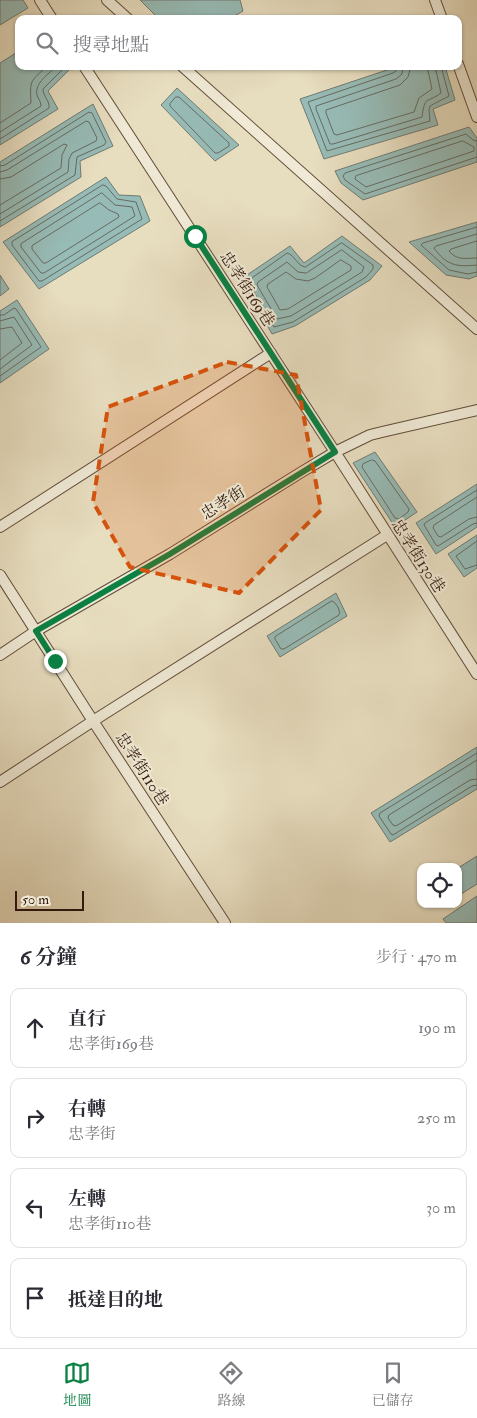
<!DOCTYPE html>
<html lang="zh-TW">
<head>
<meta charset="utf-8">
<style>
	body { margin:0; font-family:"IM FELL Double Pica","Noto Serif TC",serif; background:#f7f7f7; color:#2b2b33 }
	.controls { position:absolute; right:15px; bottom:15px; display:grid; overflow:hidden; border-radius:10px; box-shadow:0 1px 4px #0004 }
	.controls button { width:45px; height:45px; display:grid; place-items:center; padding:0; border:0; border-bottom:1px solid #e1e1e2; background:#fff; color:#2b2b33; font:25px sans-serif }
	.scale { position:absolute; left:15px; bottom:12px; width:69px; box-sizing:border-box; padding-left:5px; border:2px solid #351b0d; border-top:0; font-size:14px; line-height:18px; white-space:nowrap; color:#351b0d; -webkit-text-stroke:4px #efe9d5; paint-order:stroke }
	.stop { position:absolute; width:15px; height:15px; margin:-11px; border:4px solid #0b8043; border-radius:50%; background:#fff }
	.stop.end { background:#0b8043; border-color:#fff; box-shadow:0 1px 5px #0008 }
	.list { margin:0; padding:0; list-style:none }
	h2 { display:flex; justify-content:space-between; align-items:center; height:65px; margin:0; padding:0 20px; font-size:21px }
	h2 small { font-size:16px; font-weight:400; color:#7c7c81 }
	.list li { display:grid; grid-template-columns:32px 1fr auto; gap:15px; align-items:center; box-sizing:border-box; height:80px; margin:0 10px 10px; padding:0 10px; border:1px solid #e1e1e2; border-radius:10px }
	.list b { display:block; font-size:19px; white-space:nowrap }
	.list p { margin:0; font-size:16px; white-space:nowrap; color:#7c7c81 }
	.list em { font-size:16px; font-style:normal; color:#7c7c81 }
	.icon { flex:none; width:28px; height:28px; fill:none; stroke:currentColor; stroke-width:2; stroke-linecap:round; stroke-linejoin:round }
	.map { position:relative; flex:none; width:477px; height:923px; overflow:hidden }
	.search { position:absolute; background:#fff; box-shadow:0 1px 4px #0004; left:15px; right:15px; top:15px; height:55px; display:flex; align-items:center; gap:12px; box-sizing:border-box; padding:0 18px; border-radius:10px; color:#7c7c81; font-size:19px }
	.sheet { height:425px; background:#fff }
	nav { display:flex; justify-content:space-around; align-items:center; box-sizing:border-box; height:70px; border-top:1px solid #e1e1e2; background:#fff; font-size:14px; color:#7c7c81 }
	nav a { display:grid; justify-items:center; gap:2px }
	nav .on { color:#0b8043 }
	.map>svg:first-child { display:block }
</style>
</head>
<body>
<div class="map">
<svg width="477" height="923" viewBox="0 0 477 923">
	<rect width="100%" height="100%" fill="#e7ddbf"/>
	<filter id="stains"><feTurbulence type="fractalNoise" baseFrequency=".004" numOctaves="4"/><feColorMatrix values="0 0 0 0 .2 0 0 0 0 .09 0 0 0 0 .02 0 0 0 .5 -.17"/></filter>
	<radialGradient id="worn" r=".72"><stop offset=".6" stop-color="#630" stop-opacity="0"/><stop offset="1" stop-color="#630" stop-opacity=".3"/></radialGradient>
	<!-- water -->
	<path fill="#97bbb6" stroke="#707b72" d="M0,0H23L28,8L0,25Z
		M140,0H240L243,11L229,19H159Z
		M19,51V66H70L71,68L48,91L58,109L0,145V63Z
		M399,66H445L455,100L433,109L438,125L324,159L300,99Z
		M177,88L239,145L215,161L161,105Z
		M93,104L113,146L80,161L81,177L0,227V162Z
		M469,127L477,138V162L363,200L341,183L335,171Z
		M106,177L119,195L140,196L150,221L39,289L3,242Z
		M477,222V276L469,279L446,275L409,242Z
		M342,236L382,266L370,280L295,326L272,334L241,279L290,246L304,263Z
		M0,275L9,289L0,296Z
		M17,300L49,349L0,383V311Z
		M375,452L417,512L395,527L353,463Z
		M477,484V527L436,554L416,523Z
		M477,535V568L464,577L448,554Z
		M336,593L347,616L280,657L267,636Z
		M477,747V789L390,842L371,813Z
		M477,856V884L458,896V868Z
		M477,896V923H446L443,919Z"/>
	<g fill="none" stroke-linecap="round" stroke-linejoin="round">
		<!-- shore -->
		<path stroke="#666b62" stroke-width="1" d="M397,66L396,71L393,73L308,102L327,151L430,121L429,110L430,106L449,96L441,66
			M403,66L402,74L396,79L316,106V109L330,144H333L422,117C425,95 426,104 441,93L435,66
			M411,66L408,77L400,85L326,110V113L334,134L337,135L414,112L419,98L432,89L427,66
			M176,97H179L229,143V146L218,153H215L170,106V104Z
			M0,123L31,103C30,80 29,83 47,66
			M0,132L41,106C41,101 38,99 37,95C34,83 50,73 57,66
			M0,139L49,108C50,101 43,96 43,89L66,66
			M463,141L474,147V151L366,187L355,179L356,176Z
			M477,141L473,140L466,134L345,173L343,176L345,180L365,194L477,157
			M0,166L5,165L89,112L92,113L106,142L104,145L77,157L75,175L0,221
			M0,172L7,170L86,121L89,122L97,138L96,141L72,153L69,159L68,172L0,214
			M0,179L11,177L64,144L67,145L62,155L61,168L0,205
			M103,185L106,186L117,199L136,202L142,219L42,281H39L12,245V242Z
			M102,193L115,205L132,207L135,216L44,273H41L21,247V244Z
			M100,203L109,210L118,214L119,217L46,263H43L32,249V246Z
			M477,227L423,243L421,245L449,270L468,274L477,272
			M477,234L436,246L434,248C447,266 457,267 477,265
			M477,241L451,249L449,251C457,261 466,258 477,258
			M342,243L373,265V269L366,277L293,322L274,327L249,283V280L287,253C295,255 297,266 305,267Z
			M342,250L364,267L362,272L291,316L277,319L257,285L258,282L287,262L298,272L306,273Z
			M341,260L351,266V270L288,309L280,310L267,287L268,284L286,272L296,279L308,281L315,278Z
			M0,315H4L14,308L16,309L41,347L0,376
			M0,321L14,317L32,345L0,369
			M0,329L12,327L22,343L0,360
			M372,460L375,461L409,509L408,512L399,519L395,518L362,467L363,464Z
			M477,490L425,523L424,525L436,545L438,546L473,524L477,523
			M477,497L434,525L433,528L438,536L441,537L469,519L477,517
			M477,541L456,556L465,569L477,565
			M332,601C336,602 341,611 339,615L284,649H281L275,639V637Z
			M477,753L380,813L379,816L391,834L393,835L472,786L477,785
			M477,760L389,815L388,818L393,825L396,826L470,780L477,779"/>
		<defs>
			<path id="minor" d="M40,0L52,19
				M107,0L128,19
				M435,0L442,19
				M458,64L477,117
				M84,66L335,452L477,674
				M182,66L477,329
				M0,527L271,353
				M0,575L93,721L225,923
				M0,655L36,631L170,554L300,473L335,452L370,435L382,432L477,410
				M0,782L93,721L387,535"/>
		</defs>
		<!-- minor casing -->
		<use href="#minor" stroke="#624c3a" stroke-width="12"/>
		<!-- minor -->
		<use href="#minor" stroke="#efe9d5" stroke-width="10"/>
	</g>
	<g fill="none" stroke-linecap="round" stroke-linejoin="round">
		<!-- route -->
		<path stroke="#0b8043" stroke-width="6" d="M55,661L36,631L170,554L335,452L195,236"/>
	</g>
	<!-- marked area -->
	<path fill="#d6530c" fill-opacity="0.2" stroke="#d6530c" stroke-width="4" stroke-dasharray="10 6" stroke-linejoin="round" d="M227,362L296,375L321,510L239,593L130,567L93,502L108,407Z"/>
	<g text-anchor="middle" dominant-baseline="central" stroke-width="4" stroke-linejoin="round" paint-order="stroke">
		<!-- street labels -->
		<g font-size="16" fill="#351b0d" stroke="#efe9d5">
			<text transform="translate(247 289) rotate(57)">忠孝街169巷</text>
			<text transform="translate(223 503) rotate(-32)">忠孝街</text>
			<text transform="translate(418 556) rotate(57)">忠孝街130巷</text>
			<text transform="translate(142 769) rotate(57)">忠孝街110巷</text>
		</g>
	</g>
	<rect width="100%" height="100%" filter="url(#stains)"/>
	<rect width="100%" height="100%" fill="url(#worn)"/>
</svg>
<div class="controls">
<button><svg class="icon" aria-label="locate" viewBox="0 0 24 24"><circle cx="12" cy="12" r="6"/><path d="M12 2v4M12 18v4M2 12h4M18 12h4"/></svg></button>
</div>
<div class="scale">50 m</div>
<div class="stop" style="left:195px;top:236px"></div>
<div class="stop end" style="left:55px;top:661px"></div>
<div class="search"><svg class="icon" aria-label="search" viewBox="0 0 24 24"><circle cx="10" cy="10" r="6"/><path d="M15 15l6 6"/></svg>搜尋地點</div>
</div>
<section class="sheet">
<h2>6 分鐘<small>步行 · 470 m</small></h2>
<ul class="list">
<li><svg class="icon" aria-label="ahead" viewBox="0 0 24 24"><path d="M12 20V5M6 11l6-6 6 6"/></svg><div><b>直行</b><p>忠孝街169巷</p></div><em>190 m</em></li>
<li><svg class="icon" aria-label="right" viewBox="0 0 24 24"><path d="M7 20v-9h11M14 6l5 5-5 5"/></svg><div><b>右轉</b><p>忠孝街</p></div><em>250 m</em></li>
<li><svg class="icon" aria-label="left" viewBox="0 0 24 24"><path d="M17 20v-9H6M10 6l-5 5 5 5"/></svg><div><b>左轉</b><p>忠孝街110巷</p></div><em>30 m</em></li>
<li><svg class="icon" aria-label="arrive" viewBox="0 0 24 24"><path d="M6 21V4h12l-3 4 3 4H6"/></svg><div><b>抵達目的地</b></div></li>
</ul>
</section>
<nav>
<a class="on"><svg class="icon" aria-label="map" viewBox="0 0 24 24"><path d="M3 6l6-2 6 2 6-2v14l-6 2-6-2-6 2zM9 4v14M15 6v14"/></svg>地圖</a>
<a><svg class="icon" aria-label="directions" viewBox="0 0 24 24"><path d="M12 3l9 9-9 9-9-9zM9 14v-3h6M13 9l2 2-2 2"/></svg>路線</a>
<a><svg class="icon" aria-label="saved" viewBox="0 0 24 24"><path d="M7 4h10v16l-5-4-5 4z"/></svg>已儲存</a>
</nav>
</body>
</html>
